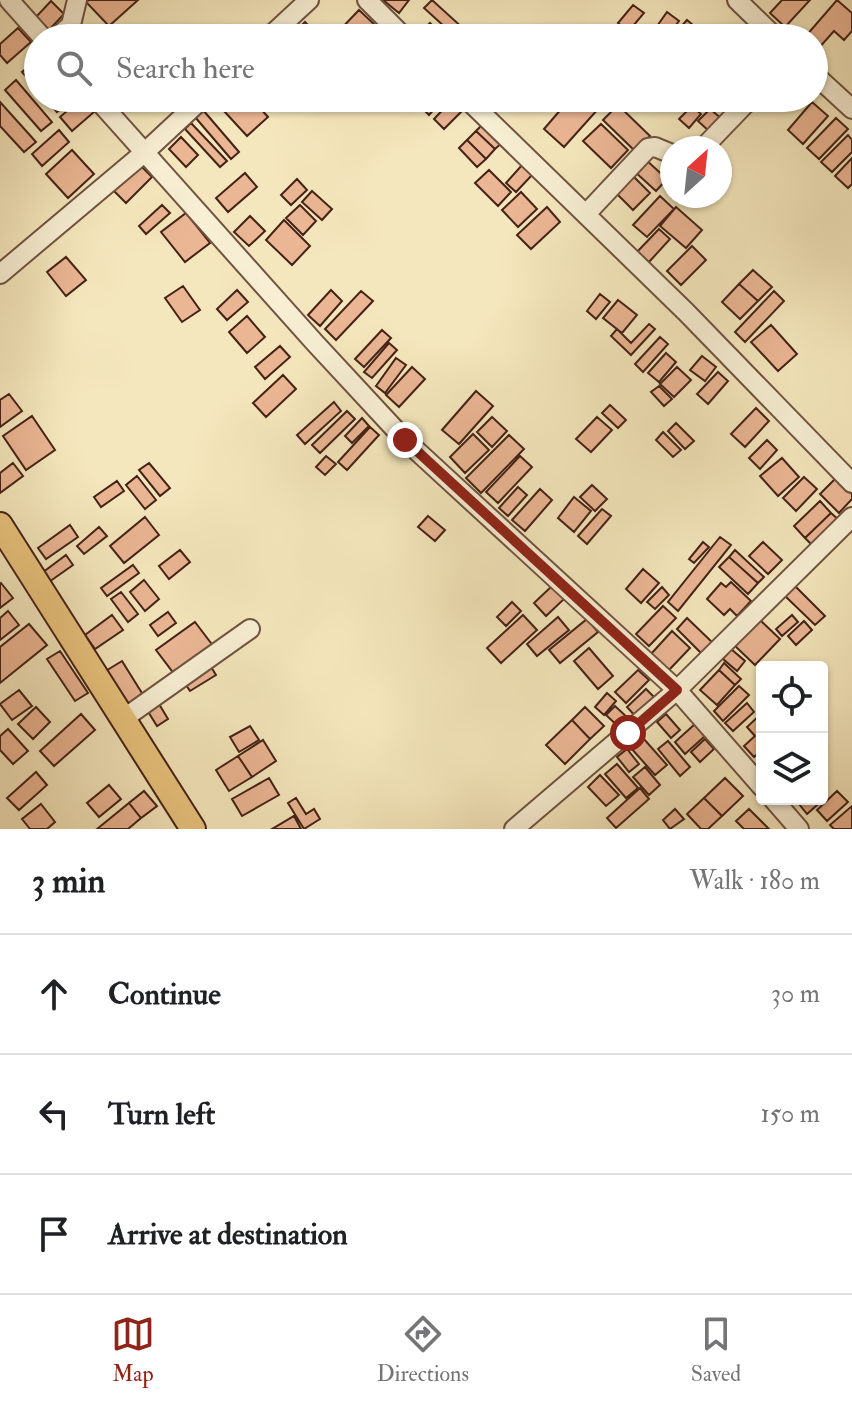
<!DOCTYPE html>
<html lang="en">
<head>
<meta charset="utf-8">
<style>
	body { margin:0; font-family:"IM FELL Double Pica",serif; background:#f2f2f2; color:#202124 }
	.controls { position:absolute; right:24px; bottom:24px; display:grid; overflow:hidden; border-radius:8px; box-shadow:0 2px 6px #0004 }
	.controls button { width:72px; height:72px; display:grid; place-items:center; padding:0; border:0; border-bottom:2px solid #e0e0e0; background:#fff; color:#202124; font:40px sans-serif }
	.compass { position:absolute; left:660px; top:136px; width:72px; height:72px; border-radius:50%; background:#fff; box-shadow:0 2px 6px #0004; rotate:27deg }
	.stop { position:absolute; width:24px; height:24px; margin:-18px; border:6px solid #8f2418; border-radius:50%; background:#fff }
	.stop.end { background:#8f2418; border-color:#fff; box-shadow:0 2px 8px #0008 }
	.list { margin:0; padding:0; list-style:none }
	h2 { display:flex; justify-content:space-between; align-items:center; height:104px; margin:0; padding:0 32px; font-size:34px }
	h2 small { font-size:26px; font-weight:400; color:#757577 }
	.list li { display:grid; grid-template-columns:52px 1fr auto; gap:24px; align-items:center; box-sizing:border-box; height:120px; padding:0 32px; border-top:2px solid #e0e0e0 }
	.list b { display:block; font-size:30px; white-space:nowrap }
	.list em { font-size:26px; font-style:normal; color:#757577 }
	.icon { flex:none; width:44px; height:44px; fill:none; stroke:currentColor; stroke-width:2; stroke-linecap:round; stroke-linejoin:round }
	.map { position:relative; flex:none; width:852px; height:829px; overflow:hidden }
	.search { position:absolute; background:#fff; box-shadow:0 2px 6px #0004; left:24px; right:24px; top:24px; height:88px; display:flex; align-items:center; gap:20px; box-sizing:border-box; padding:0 28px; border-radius:44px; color:#757577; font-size:30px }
	.sheet { height:464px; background:#fff }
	nav { display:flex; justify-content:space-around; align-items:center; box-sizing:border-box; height:112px; border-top:2px solid #e0e0e0; background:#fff; font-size:22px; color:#757577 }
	nav a { display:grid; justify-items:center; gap:4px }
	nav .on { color:#8f2418 }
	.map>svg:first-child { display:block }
</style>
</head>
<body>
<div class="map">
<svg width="852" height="829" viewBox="0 0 852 829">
	<rect width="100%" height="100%" fill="#f5e7bd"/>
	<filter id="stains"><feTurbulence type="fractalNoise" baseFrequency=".0025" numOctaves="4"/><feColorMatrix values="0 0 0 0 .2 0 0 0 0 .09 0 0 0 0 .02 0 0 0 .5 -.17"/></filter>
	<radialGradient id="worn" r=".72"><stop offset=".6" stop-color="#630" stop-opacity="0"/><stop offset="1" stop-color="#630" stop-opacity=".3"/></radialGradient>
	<!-- building -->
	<path fill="#ebb694" stroke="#442216" stroke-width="2" d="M89,0H138L109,26L86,2Z
		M383,0H409L399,13Z
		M432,0L464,29L457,38L424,8Z
		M782,0H810L785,27L770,13Z
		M837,0L852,13V31L844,40L834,31L818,49L814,45V38L805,37Z
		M51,1L64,14L49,30L36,17Z
		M633,5L644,13L628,32L618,23Z
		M359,10L376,26L364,38H342L337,33Z
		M667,12L679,21L666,38L655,29Z
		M687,20L706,36L704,38H671Z
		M305,22L320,38H295L292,35Z
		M430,23L445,38H423L419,34Z
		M18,28L31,42L7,63L0,55V44Z
		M38,59V91L22,72Z
		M16,80L52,122L41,131L5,90Z
		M45,98H73L57,112Z
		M82,98L94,112L72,131L60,117Z
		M238,98H251L268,117L247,136L224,111Z
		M431,98H444L429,115L422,108Z
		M591,98H608L564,147L544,129L569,100L580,109Z
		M453,99L464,109L444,129L434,119Z
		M0,102L36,142L24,152L0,126Z
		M812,102L828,116L803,144L788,130Z
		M618,105L650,136L635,151L603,120Z
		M692,106L701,114L689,128L679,119Z
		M710,109L722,119L710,132L698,121Z
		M203,110L239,152L231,159L195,117Z
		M836,118L848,129L819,159L807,148Z
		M191,123L227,161L220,167L185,129Z
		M484,123L503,142L495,149L476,131Z
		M601,124L628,150L611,168L583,141Z
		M59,130L69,142L42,166L32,154Z
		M476,131L495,149L486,159L467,140Z
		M848,135L852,140V152L832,172L821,162Z
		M181,137L198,155L186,167L169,149Z
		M467,140L486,159L477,167L459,148Z
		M72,150L94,174L68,198L46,174Z
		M852,158V184L848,188L835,176Z
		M645,159L667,179L656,191L634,171Z
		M523,164L533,174L516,192L506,183Z
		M140,165L152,177L126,203L114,191Z
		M489,170L511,192L498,206L475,183Z
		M245,173L257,187L228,212L216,198Z
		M631,174L650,193L633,210L614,191Z
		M297,179L307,190L291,205L281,195Z
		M312,191L332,209L322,220L302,202Z
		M521,192L537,209L518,227L502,210Z
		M660,196L674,209L647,237L633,225Z
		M162,205L170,213L146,234L139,226Z
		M300,205L316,221L303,235L286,218Z
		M547,207L560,222L531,249L517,235Z
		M676,207L702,230L686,248L660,226Z
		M186,213L210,243L185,262L161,232Z
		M250,216L265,231L249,246L234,232Z
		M284,220L310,246L292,265L266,240Z
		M659,229L670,239L649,262L637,252Z
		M692,246L706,260L681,285L667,271Z
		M66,257L86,280L66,296L47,272Z
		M753,270L772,287L758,301L739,284Z
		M739,284L758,301L740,319L722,302Z
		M183,286L200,310L182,322L165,298Z
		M237,290L248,302L227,320L217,309Z
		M331,290L342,301L320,326L308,315Z
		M361,291L373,301L336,340L325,329Z
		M774,291L784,301L745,342L735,332Z
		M600,294L610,302L596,319L587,311Z
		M618,300L637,315L622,333L603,318Z
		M247,316L265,337L247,353L229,332Z
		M649,324L655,329L631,355L611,336L617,329L631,343Z
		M771,325L797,354L778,371L751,342Z
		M382,330L391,338L364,367L355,359Z
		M660,337L668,344L643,372L635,364Z
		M389,343L397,350L372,378L364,372Z
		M280,346L290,357L265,379L255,367Z
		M666,353L676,362L659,382L648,373Z
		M702,356L716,367L705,381L690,370Z
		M396,358L406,365L385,393L376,386Z
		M412,367L425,379L399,407L386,395Z
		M677,367L691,380L674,397L660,384Z
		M718,372L728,381L708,404L697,394Z
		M283,375L296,389L266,417L253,403Z
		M659,386L672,399L664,406L651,392Z
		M476,391L493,406L459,444L442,430Z
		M9,394L22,411L0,427V400Z
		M334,402L341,411L305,444L297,435Z
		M610,405L626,420L618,428L602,413Z
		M756,408L769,421L745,447L731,434Z
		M347,411L355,419L320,453L312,445Z
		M32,416L55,450L26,470L3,436Z
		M492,417L507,431L492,447L477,432Z
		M597,417L612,430L591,452L576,439Z
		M362,418L369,426L352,443L345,436Z
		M676,423L694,441L685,449L668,431Z
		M370,427L379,435L347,470L338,462Z
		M663,432L681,450L673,457L656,440Z
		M473,434L489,450L465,473L450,457Z
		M509,435L524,449L481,493L466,478Z
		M767,440L777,450L760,469L749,458Z
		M326,456L336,464L325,475L316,467Z
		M520,456L532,467L498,503L486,492Z
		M782,458L799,477L778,496L760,476Z
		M13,463L23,476L0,493V473Z
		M149,463L170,488L160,496L139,470Z
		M137,476L156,500L145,509L126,485Z
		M804,477L817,489L796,511L783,498Z
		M836,478L852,494V499L839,513L820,494Z
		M117,481L124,491L101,507L94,497Z
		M592,485L607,499L595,511L580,497Z
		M518,487L527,495L508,516L499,508Z
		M540,489L552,500L525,531L512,520Z
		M574,497L591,511L574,532L558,518Z
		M820,501L831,513L805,538L794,526Z
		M602,509L611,516L587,544L578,536Z
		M831,513L839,520L812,545L805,538Z
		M428,516L445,530L435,541L418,527Z
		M145,517L159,535L124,563L110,546Z
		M70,525L78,537L46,559L38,548Z
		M99,527L107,536L84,554L77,546Z
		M720,537L731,545L678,611L668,602Z
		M703,542L709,547L694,563L689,559Z
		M763,542L782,560L768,574L749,556Z
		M180,550L190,562L169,579L159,566Z
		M735,550L764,577L758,583L729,557Z
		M66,555L73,565L49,582L42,573Z
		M729,557L758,583L748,594L719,567Z
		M133,565L139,573L107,596L101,588Z
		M643,569L659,583L641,603L626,589Z
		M144,580L159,599L145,611L130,592Z
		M731,582L751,601L737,616L730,609L724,615L707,599L721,583L726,587Z
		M1,583L13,598L0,608V584Z
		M794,585L825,616L815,625L784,595Z
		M552,586L564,599L546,616L534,603Z
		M662,587L669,595L655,609L647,602Z
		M121,592L138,614L128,622L111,599Z
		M512,602L521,611L506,626L497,617Z
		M663,606L676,618L649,646L636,634Z
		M8,611L19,625L0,640V618Z
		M168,612L176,623L158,636L150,625Z
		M112,615L123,630L95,649L85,635Z
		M523,615L537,630L501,663L487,648Z
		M792,615L798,622L782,636L776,629Z
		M558,617L569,630L537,656L527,644Z
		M687,618L714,644L703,655L677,629Z
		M587,619L598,632L560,663L549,650Z
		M759,619L780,639L755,665L734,645Z
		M804,621L812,630L796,645L788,636Z
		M195,622L214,647L175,675L156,650Z
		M29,624L47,645L0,683V647Z
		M672,631L690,648L669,670L651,654Z
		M589,648L613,676L598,689L574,661Z
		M731,649L745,661L737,671L723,659Z
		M60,651L88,693L75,701L47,659Z
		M122,661L145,698L128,709L104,672Z
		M208,662L216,675L190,691L182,679Z
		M724,663L741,679L735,685L719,670Z
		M638,670L649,680L626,703L615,692Z
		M719,670L735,685L717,705L700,690Z
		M739,686L749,695L723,721L714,711Z
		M646,689L657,700L637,718L627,707Z
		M19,690L32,706L12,720L0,704Z
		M607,693L616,701L604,715L595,707Z
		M747,703L754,712L733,731L725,723Z
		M159,704L168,719L157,726L147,710Z
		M615,706L630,720L621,729L606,715Z
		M36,707L50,722L33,739L18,724Z
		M585,707L604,726L590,739L572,720Z
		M762,713V750L754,757L744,746L755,736L747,727Z
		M81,714L95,730L54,766L40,751Z
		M666,714L680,730L671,738L657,722Z
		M572,720L590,739L565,764L546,745Z
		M695,724L705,736L685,754L675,742Z
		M250,726L259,740L239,752L230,737Z
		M8,729L28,751L13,764L0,750V736Z
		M643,738L667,765L655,775L631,748Z
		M705,739L714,749L700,762L691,752Z
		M263,740L276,761L252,777L238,756Z
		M668,741L690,767L680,776L658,749Z
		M627,749L639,764L629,772L617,757Z
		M238,756L252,777L229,791L216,770Z
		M617,764L638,788L626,798L605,774Z
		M645,767L660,785L649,795L633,777Z
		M36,772L47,785L19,810L7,798Z
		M600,775L619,795L606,806L588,787Z
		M269,778L279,795L242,816L232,799Z
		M725,778L743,796L722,816L704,798Z
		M109,785L121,799L99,817L87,803Z
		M640,788L649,799L616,828L607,818Z
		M144,791L157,806L141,818L129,803Z
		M837,791L848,802L827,821L817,810Z
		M822,794L825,798L807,814L799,804L805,799H822Z
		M296,798L306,814L314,809L320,819L304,829L288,803Z
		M704,798L722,816L708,829H701L687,814Z
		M129,803L141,818L128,829H97Z
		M41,804L55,822L47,829H30L22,819Z
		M852,806V829H834L830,825Z
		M675,809L684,819L670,829L663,820Z
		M749,809L769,829H744L736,821Z
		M294,816L301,829H272Z"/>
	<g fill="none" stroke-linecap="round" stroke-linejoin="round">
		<defs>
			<path id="minor" d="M9,0L43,38
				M367,0L405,38
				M737,0L776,38
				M56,38L71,25L77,0
				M268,38L309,0
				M814,74L852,109
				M96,98L315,343L405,440L677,690L762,787
				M466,98L686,312L852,483
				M703,148L751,98
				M586,214L648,148L655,147L672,154
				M0,274L145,152L203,98
				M123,719L250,629
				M773,799L799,829
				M514,829L677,690L852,517"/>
			<path id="major" d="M0,525L193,829"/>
		</defs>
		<!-- minor casing -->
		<use href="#minor" stroke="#705340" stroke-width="22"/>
		<!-- major casing -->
		<use href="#major" stroke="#442216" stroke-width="28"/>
		<!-- minor -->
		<use href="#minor" stroke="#f8efd4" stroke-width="18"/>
		<!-- major -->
		<use href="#major" stroke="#eac47e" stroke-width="24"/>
	</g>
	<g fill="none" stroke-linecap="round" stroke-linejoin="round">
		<!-- route -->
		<path stroke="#8f2418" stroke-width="10" d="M405,440L677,690L628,733"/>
	</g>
	<rect width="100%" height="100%" filter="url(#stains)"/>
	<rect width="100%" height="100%" fill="url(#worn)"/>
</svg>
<div class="controls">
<button><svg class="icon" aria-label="locate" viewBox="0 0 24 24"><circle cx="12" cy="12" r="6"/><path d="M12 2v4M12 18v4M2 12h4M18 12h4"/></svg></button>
<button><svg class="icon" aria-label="layers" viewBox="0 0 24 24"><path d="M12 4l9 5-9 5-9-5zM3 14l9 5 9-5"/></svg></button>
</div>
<svg class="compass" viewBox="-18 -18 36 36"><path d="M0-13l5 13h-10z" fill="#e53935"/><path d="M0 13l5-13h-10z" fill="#757577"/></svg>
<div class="stop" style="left:628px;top:733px"></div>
<div class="stop end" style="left:405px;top:440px"></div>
<div class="search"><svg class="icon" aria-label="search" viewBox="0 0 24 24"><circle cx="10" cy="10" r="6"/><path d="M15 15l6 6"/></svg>Search here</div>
</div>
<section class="sheet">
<h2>3 min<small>Walk · 180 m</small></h2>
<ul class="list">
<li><svg class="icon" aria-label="ahead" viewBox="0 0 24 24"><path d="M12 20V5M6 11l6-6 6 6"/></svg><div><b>Continue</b></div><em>30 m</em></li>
<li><svg class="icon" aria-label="left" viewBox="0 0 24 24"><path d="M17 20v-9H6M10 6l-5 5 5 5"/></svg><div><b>Turn left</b></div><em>150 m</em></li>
<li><svg class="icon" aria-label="arrive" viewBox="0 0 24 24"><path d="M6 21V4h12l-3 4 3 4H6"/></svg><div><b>Arrive at destination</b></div></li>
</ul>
</section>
<nav>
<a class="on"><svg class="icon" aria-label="map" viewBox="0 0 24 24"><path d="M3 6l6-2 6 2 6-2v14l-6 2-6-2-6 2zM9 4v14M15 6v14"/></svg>Map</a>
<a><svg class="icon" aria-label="directions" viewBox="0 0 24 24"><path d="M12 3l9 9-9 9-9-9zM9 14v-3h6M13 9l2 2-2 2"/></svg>Directions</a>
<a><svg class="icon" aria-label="saved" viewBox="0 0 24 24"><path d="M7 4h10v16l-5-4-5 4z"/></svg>Saved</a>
</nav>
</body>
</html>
